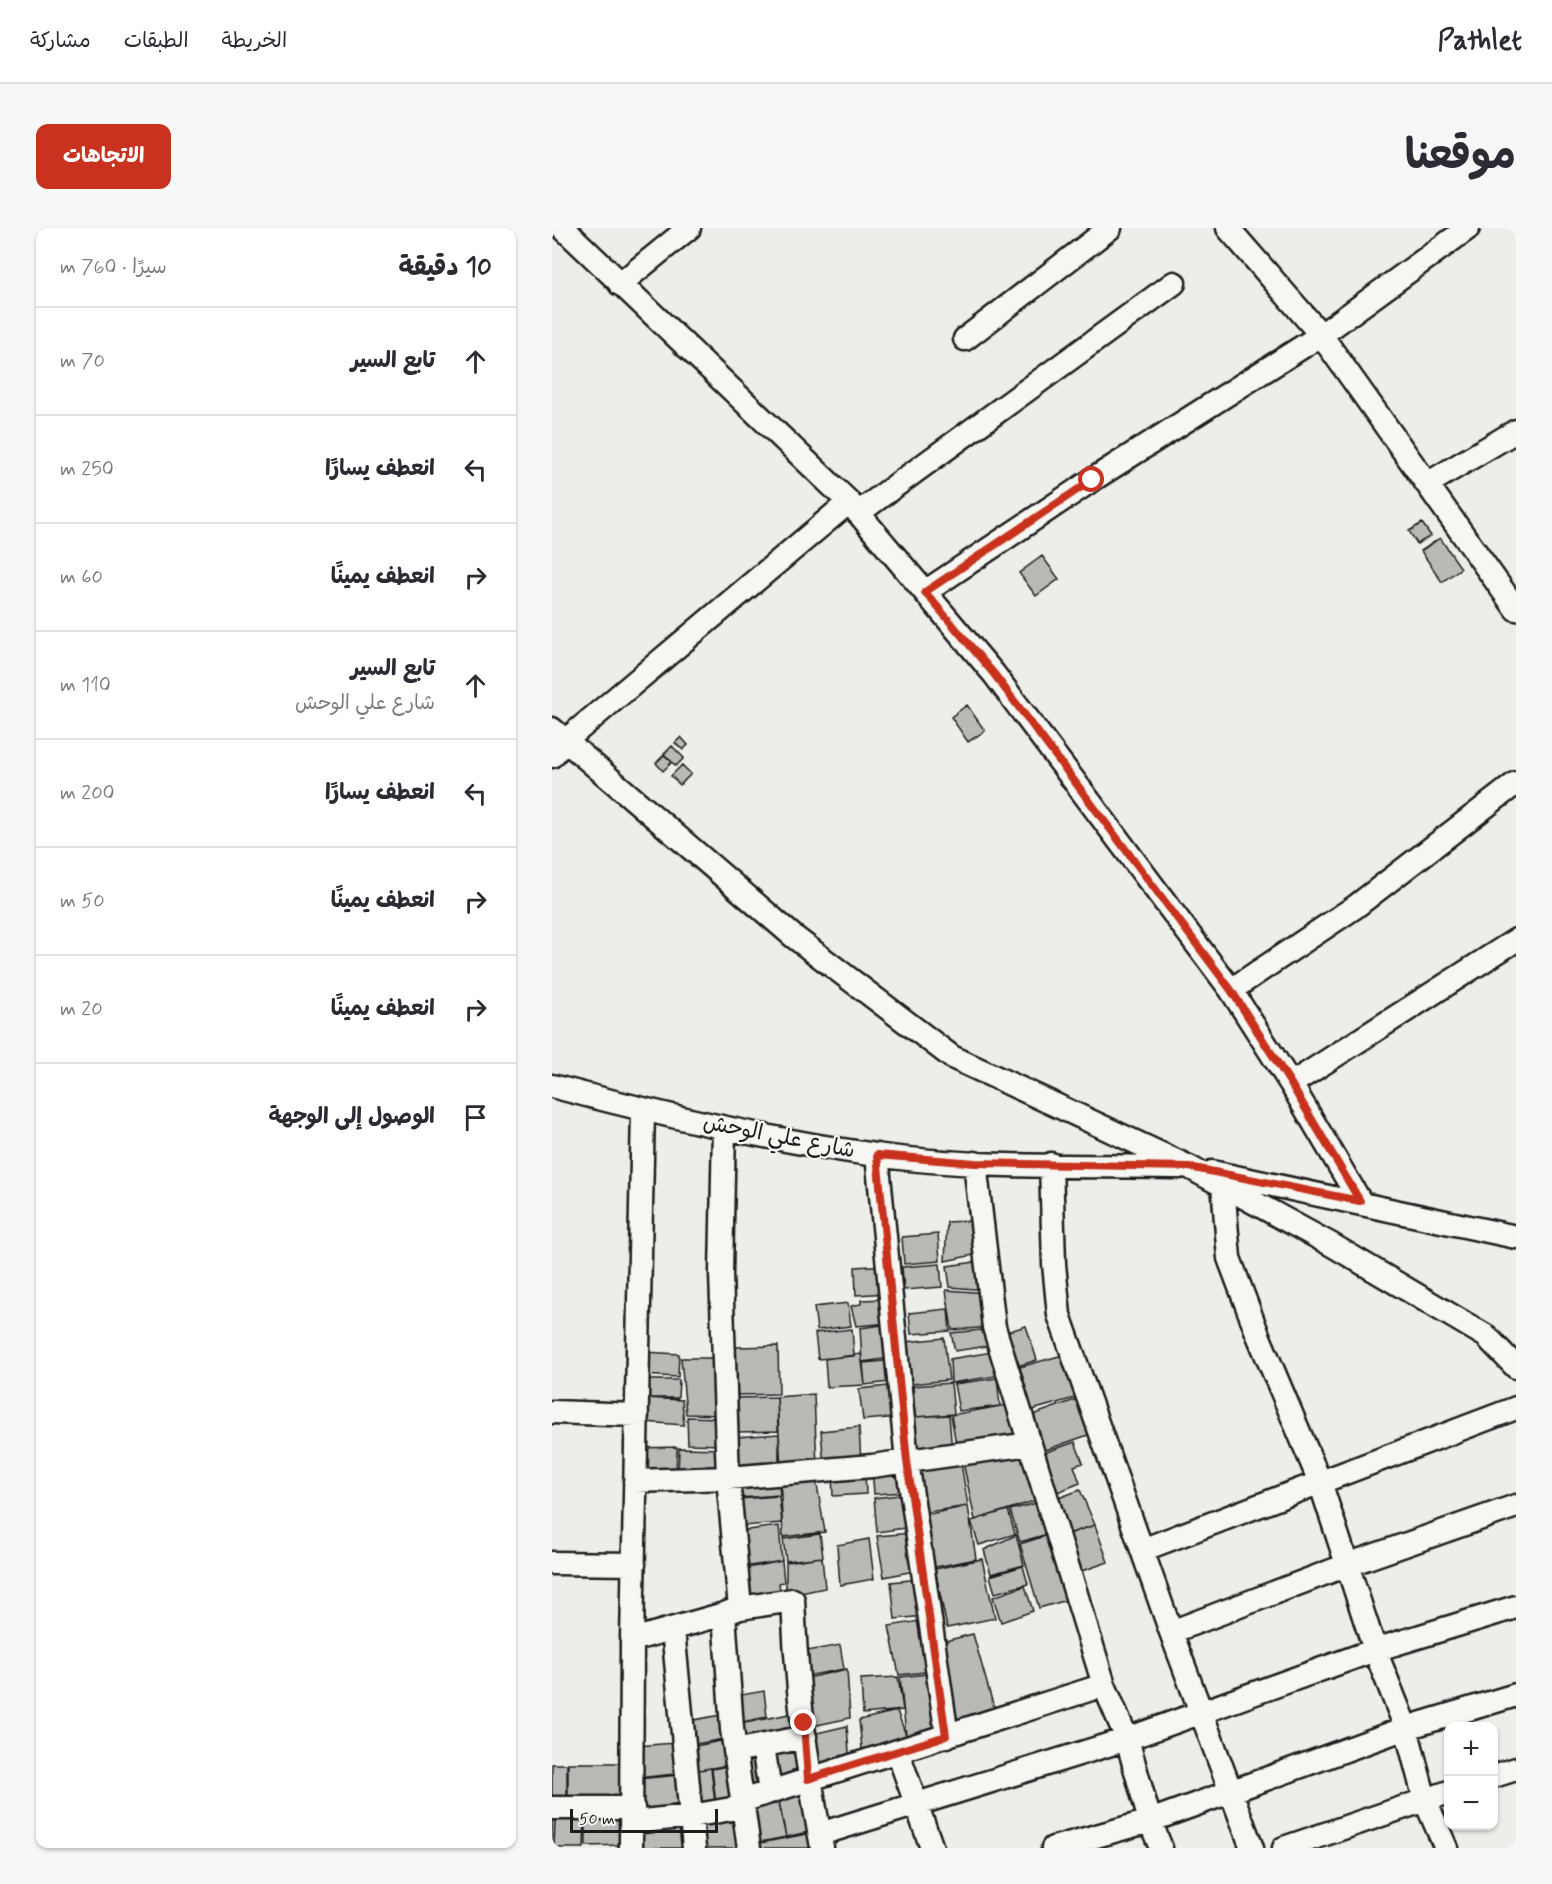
<!DOCTYPE html>
<html lang="ar">
<head>
<meta charset="utf-8">
<style>
	body { margin:0; font-family:Mynerve,"Playpen Sans Arabic",sans-serif; background:#f7f7f7; color:#2b2b33; direction:rtl }
	.controls { position:absolute; right:18px; bottom:18px; display:grid; overflow:hidden; border-radius:12px; box-shadow:0 2px 4px #0004 }
	.controls button { width:54px; height:54px; display:grid; place-items:center; padding:0; border:0; border-bottom:2px solid #e1e1e2; background:#fff; color:#2b2b33; font:30px sans-serif }
	.scale { position:absolute; left:18px; bottom:15px; width:148px; box-sizing:border-box; padding-left:6px; border:3px solid #1c1c1c; border-top:0; font-size:16px; line-height:21px; white-space:nowrap; color:#1c1c1c; -webkit-text-stroke:4px #f6f6f2; paint-order:stroke }
	.stop { position:absolute; width:18px; height:18px; margin:-14px; border:4px solid #c8321e; border-radius:50%; background:#fff }
	.stop.end { background:#c8321e; border-color:#fff; box-shadow:0 2px 6px #0008 }
	.list { margin:0; padding:0; list-style:none }
	h2 { display:flex; justify-content:space-between; align-items:center; height:78px; margin:0; padding:0 24px; font-size:26px }
	h2 small { font-size:20px; font-weight:400; color:#7c7c81 }
	.list li { display:grid; grid-template-columns:39px 1fr auto; gap:18px; align-items:center; box-sizing:border-box; height:108px; padding:0 24px; border-top:2px solid #e1e1e2 }
	.list b { display:block; font-size:22px; white-space:nowrap }
	.list p { margin:0; font-size:20px; white-space:nowrap; color:#7c7c81 }
	.list em { font-size:20px; font-style:normal; color:#7c7c81 }
	.icon { flex:none; width:33px; height:33px; fill:none; stroke:currentColor; stroke-width:2; stroke-linecap:round; stroke-linejoin:round }
	.map { position:relative; flex:none; width:964px; height:1620px; overflow:hidden; direction:ltr; border-radius:12px }
	header { display:flex; align-items:center; gap:36px; box-sizing:border-box; height:84px; padding:0 30px; background:#fff; border-bottom:2px solid #e1e1e2 }
	header strong { font-size:28px }
	nav { display:flex; gap:33px; margin-inline-start:auto; font-size:21px }
	.intro { display:flex; align-items:center; justify-content:space-between; box-sizing:border-box; height:144px; padding:0 36px }
	h1 { margin:0; font-size:42px }
	.button { padding:15px 27px; border-radius:12px; background:#c8321e; color:#fff; font-size:21px; font-weight:700 }
	main { display:flex; gap:36px; padding:0 36px }
	aside { flex:1; background:#fff; border-radius:12px; box-shadow:0 2px 4px #0004 }
	.map>svg:first-child { display:block }
</style>
</head>
<body>
<header>
<strong>Pathlet</strong>
<nav><a>الخريطة</a><a>الطبقات</a><a>مشاركة</a></nav>
</header>
<div class="intro"><h1>موقعنا</h1><a class="button">الاتجاهات</a></div>
<main>
<div class="map">
<svg width="964" height="1620" viewBox="0 0 964 1620">
	<rect width="100%" height="100%" fill="#edede9"/>
	<filter id="ink" filterUnits="userSpaceOnUse"><feTurbulence type="fractalNoise" baseFrequency=".0167" numOctaves="2"/><feDisplacementMap in="SourceGraphic" scale="12" xChannelSelector="R" yChannelSelector="G"/><feConvolveMatrix kernelMatrix="1 2 1 2 8 2 1 2 1" color-interpolation-filters="sRGB"/></filter>
	<g filter="url(#ink)">
		<!-- building -->
		<path fill="#b9b9b6" stroke="#1c1c1c" stroke-width="1.5" d="M870,295L879,308L865,316L857,303Z
			M888,310L909,340L890,354L869,323Z
			M490,328L507,351L484,368L467,345Z
			M415,477L433,503L416,514L399,489Z
			M129,509L136,517L131,522L123,515Z
			M120,518L132,530L124,538L112,526Z
			M112,527L120,534L111,543L104,535Z
			M130,537L139,546L128,557L119,548Z
			M431,992V1025L393,1033L395,994Z
			M386,1006L388,1033L352,1036L350,1009Z
			M430,1033L433,1062L398,1059L395,1038Z
			M388,1036L390,1059L352,1062L350,1039Z
			M336,1037L337,1065L304,1067L303,1039Z
			M394,1062L435,1065L440,1099L400,1102Z
			M335,1071L338,1095L304,1098L299,1078L309,1076V1072Z
			M296,1075L299,1098L265,1102L262,1079Z
			M396,1081L398,1103L359,1106L357,1085Z
			M345,1095L347,1129L310,1134L308,1100Z
			M474,1098L485,1132L459,1140L448,1106Z
			M300,1101L302,1128L266,1131L263,1105Z
			M440,1101L442,1117L403,1123L399,1105Z
			M392,1110L397,1152L359,1156L354,1114Z
			M226,1118L227,1166L184,1167L183,1119Z
			M92,1124L127,1126L126,1149L89,1147Z
			M440,1124L444,1148L399,1155L398,1131Z
			M518,1125L530,1168L480,1182L468,1139Z
			M309,1126L313,1157L275,1159L273,1131Z
			M129,1130H166L168,1187L134,1186Z
			M344,1132L346,1153L313,1157L311,1135Z
			M445,1150L448,1178L407,1183L402,1156Z
			M91,1152H127L126,1170H90Z
			M399,1155L402,1186L363,1189L361,1158Z
			M346,1157L349,1189L311,1192L307,1161Z
			M262,1166L265,1239L229,1241L225,1169Z
			M534,1168L547,1203L491,1223L478,1188Z
			M225,1169L226,1203L184,1204L183,1170Z
			M92,1170L130,1172L132,1197L92,1194Z
			M460,1176L466,1211L405,1222L399,1187Z
			M397,1187L400,1224L365,1227L363,1189Z
			M135,1189L167,1190L171,1217L136,1216Z
			M307,1199L309,1235L272,1238L269,1203Z
			M227,1206V1241L187,1242L185,1209Z
			M523,1214L531,1235L522,1238L528,1255L503,1265L489,1226Z
			M125,1219L124,1249L85,1250L86,1220Z
			M477,1219L491,1270L423,1292L410,1229Z
			M127,1220L171,1221L173,1247H126Z
			M408,1229L416,1278L369,1285L361,1237Z
			M353,1236L355,1264L322,1266L320,1238Z
			M313,1244L314,1266L281,1268L280,1246Z
			M263,1245L273,1304L231,1309L228,1247Z
			M226,1247L228,1267L187,1270L186,1250Z
			M528,1262L543,1297L513,1307L501,1272Z
			M356,1266L360,1299L325,1304L322,1270Z
			M227,1268L230,1295L190,1298L188,1271Z
			M492,1273L502,1304L468,1314L458,1282Z
			M416,1278L424,1331L379,1340L373,1287Z
			M456,1282L463,1306L427,1317L419,1293Z
			M543,1297L556,1334L527,1344L514,1307Z
			M227,1298L230,1333L191,1339L188,1303Z
			M360,1305L367,1342L332,1349L325,1308Z
			M502,1305L522,1370L487,1380L468,1316Z
			M268,1306L271,1329L234,1333L231,1311Z
			M464,1307L472,1337L439,1346L432,1322Z
			M317,1311L322,1351L288,1357L285,1317Z
			M270,1329L273,1360L234,1368V1334Z
			M430,1331L443,1390L395,1400L383,1341Z
			M230,1333L232,1354L227,1355L229,1370L201,1374L196,1340Z
			M471,1338L476,1356L443,1365L438,1348Z
			M368,1351L372,1388L343,1391L339,1354Z
			M473,1358L481,1383L449,1394L441,1369Z
			M374,1392L382,1443L347,1447L337,1398Z
			M421,1406L442,1480L401,1494L381,1416Z
			M288,1417L292,1441L249,1449L244,1425Z
			M295,1441L298,1490L256,1499L251,1451Z
			M384,1445L390,1503L354,1507L348,1449Z
			M346,1449L351,1482L311,1486L309,1451Z
			M212,1463L215,1489L185,1495L183,1468Z
			M345,1483L354,1507L352,1517L311,1530L307,1492Z
			M242,1485L246,1509L187,1520L184,1497Z
			M174,1486L177,1510L133,1518L131,1494Z
			M295,1498L298,1537L258,1549L256,1507Z
			M179,1511L183,1536L136,1544L133,1520Z
			M247,1514L251,1540L240,1542L242,1554L222,1557L215,1519Z
			M122,1515L123,1546L85,1550V1518Z
			M206,1522L212,1559L194,1564L187,1527Z
			M16,1535H73L74,1575H16Z
			M0,1536H15V1575L0,1576Z
			M182,1537L186,1571L164,1576L160,1541Z
			M159,1540L163,1575L141,1578L136,1544Z
			M128,1547L130,1585L85,1590V1551Z
			M252,1562L260,1603L234,1609L226,1568Z
			M225,1569L234,1609L203,1615L196,1575Z
			M187,1586L193,1620H145L142,1595Z
			M3,1590H33L32,1620H2Z
			M34,1590H74V1617L34,1618Z
			M0,1591H3L2,1620H0Z
			M136,1595L138,1620H82V1599Z
			M260,1605L262,1620H204L203,1616Z"/>
		<g fill="none" stroke-linecap="round" stroke-linejoin="round">
			<defs>
				<path id="minor" d="M11,0L297,274L442,446L679,762L739,856L808,973
					M676,0L769,107L964,381
					M68,56L137,0
					M413,111L558,0
					M875,256L964,203
					M306,285L622,55
					M373,364L540,252L769,107L916,0
					M0,501L241,708L400,829L637,939L780,1017L934,1108L964,1139
					M0,528L13,513L297,274
					M679,762L803,679L964,555
					M739,856L964,712
					M0,858C106,886 215,912 324,927C424,941 527,937 628,939
					M172,900L169,1045L176,1250L188,1380
					M325,927L355,1233L395,1508
					M423,935L442,1099L552,1457L575,1511L598,1593L609,1620
					M499,936L502,1036L507,1087L619,1404L700,1620
					M660,944L964,1009
					M671,957L677,1030L706,1107L768,1254L823,1422L854,1500L873,1572L894,1620
					M0,1184L85,1187
					M83,1253L176,1250L320,1238L478,1216
					M590,1322L964,1180
					M0,1335L82,1336
					M121,1402L142,1620
					M619,1404L795,1337L964,1278
					M80,1412L172,1386
					M211,1518L218,1564
					M183,1523L253,1509
					M346,1525L380,1620
					M942,1548L964,1541
					M0,1580H81
					M81,1594L139,1588L191,1579L196,1571L552,1457
					M268,1606L575,1511L823,1422L964,1379
					M79,1620L80,1412L91,882
					M197,1620L180,1501L172,1386L188,1380L241,1372C244,1454 254,1537 270,1619
					M501,1620L598,1593L854,1500L964,1467
					M732,1620L897,1564"/>
			</defs>
			<!-- minor casing -->
			<use href="#minor" stroke="#1c1c1c" stroke-width="27"/>
			<!-- minor -->
			<use href="#minor" stroke="#f6f6f2" stroke-width="22"/>
		</g>
	</g>
	<g fill="none" stroke-linecap="round" stroke-linejoin="round" filter="url(#ink)">
		<!-- route -->
		<path stroke="#c8321e" stroke-width="8" d="M252,1495L256,1551L394,1508L355,1233L325,927L423,935L637,939L808,973L739,856L679,762L442,446L373,364L540,252"/>
	</g>
	<g text-anchor="middle" dominant-baseline="central" stroke-width="4.5" stroke-linejoin="round" paint-order="stroke">
		<!-- street labels -->
		<g font-size="22" fill="#1c1c1c" stroke="#f6f6f2">
			<text transform="translate(227 909) rotate(11)">شارع علي الوحش</text>
		</g>
	</g>
</svg>
<div class="controls">
<button>+</button>
<button>−</button>
</div>
<div class="scale">50 m</div>
<div class="stop" style="left:540px;top:252px"></div>
<div class="stop end" style="left:252px;top:1495px"></div>
</div>
<aside>
<h2>10 دقيقة<small>سيرًا · 760 m</small></h2>
<ul class="list">
<li><svg class="icon" aria-label="ahead" viewBox="0 0 24 24"><path d="M12 20V5M6 11l6-6 6 6"/></svg><div><b>تابع السير</b></div><em>70 m</em></li>
<li><svg class="icon" aria-label="left" viewBox="0 0 24 24"><path d="M17 20v-9H6M10 6l-5 5 5 5"/></svg><div><b>انعطف يسارًا</b></div><em>250 m</em></li>
<li><svg class="icon" aria-label="right" viewBox="0 0 24 24"><path d="M7 20v-9h11M14 6l5 5-5 5"/></svg><div><b>انعطف يمينًا</b></div><em>60 m</em></li>
<li><svg class="icon" aria-label="ahead" viewBox="0 0 24 24"><path d="M12 20V5M6 11l6-6 6 6"/></svg><div><b>تابع السير</b><p>شارع علي الوحش</p></div><em>110 m</em></li>
<li><svg class="icon" aria-label="left" viewBox="0 0 24 24"><path d="M17 20v-9H6M10 6l-5 5 5 5"/></svg><div><b>انعطف يسارًا</b></div><em>200 m</em></li>
<li><svg class="icon" aria-label="right" viewBox="0 0 24 24"><path d="M7 20v-9h11M14 6l5 5-5 5"/></svg><div><b>انعطف يمينًا</b></div><em>50 m</em></li>
<li><svg class="icon" aria-label="right" viewBox="0 0 24 24"><path d="M7 20v-9h11M14 6l5 5-5 5"/></svg><div><b>انعطف يمينًا</b></div><em>20 m</em></li>
<li><svg class="icon" aria-label="arrive" viewBox="0 0 24 24"><path d="M6 21V4h12l-3 4 3 4H6"/></svg><div><b>الوصول إلى الوجهة</b></div></li>
</ul>
</aside>
</main>
</body>
</html>
